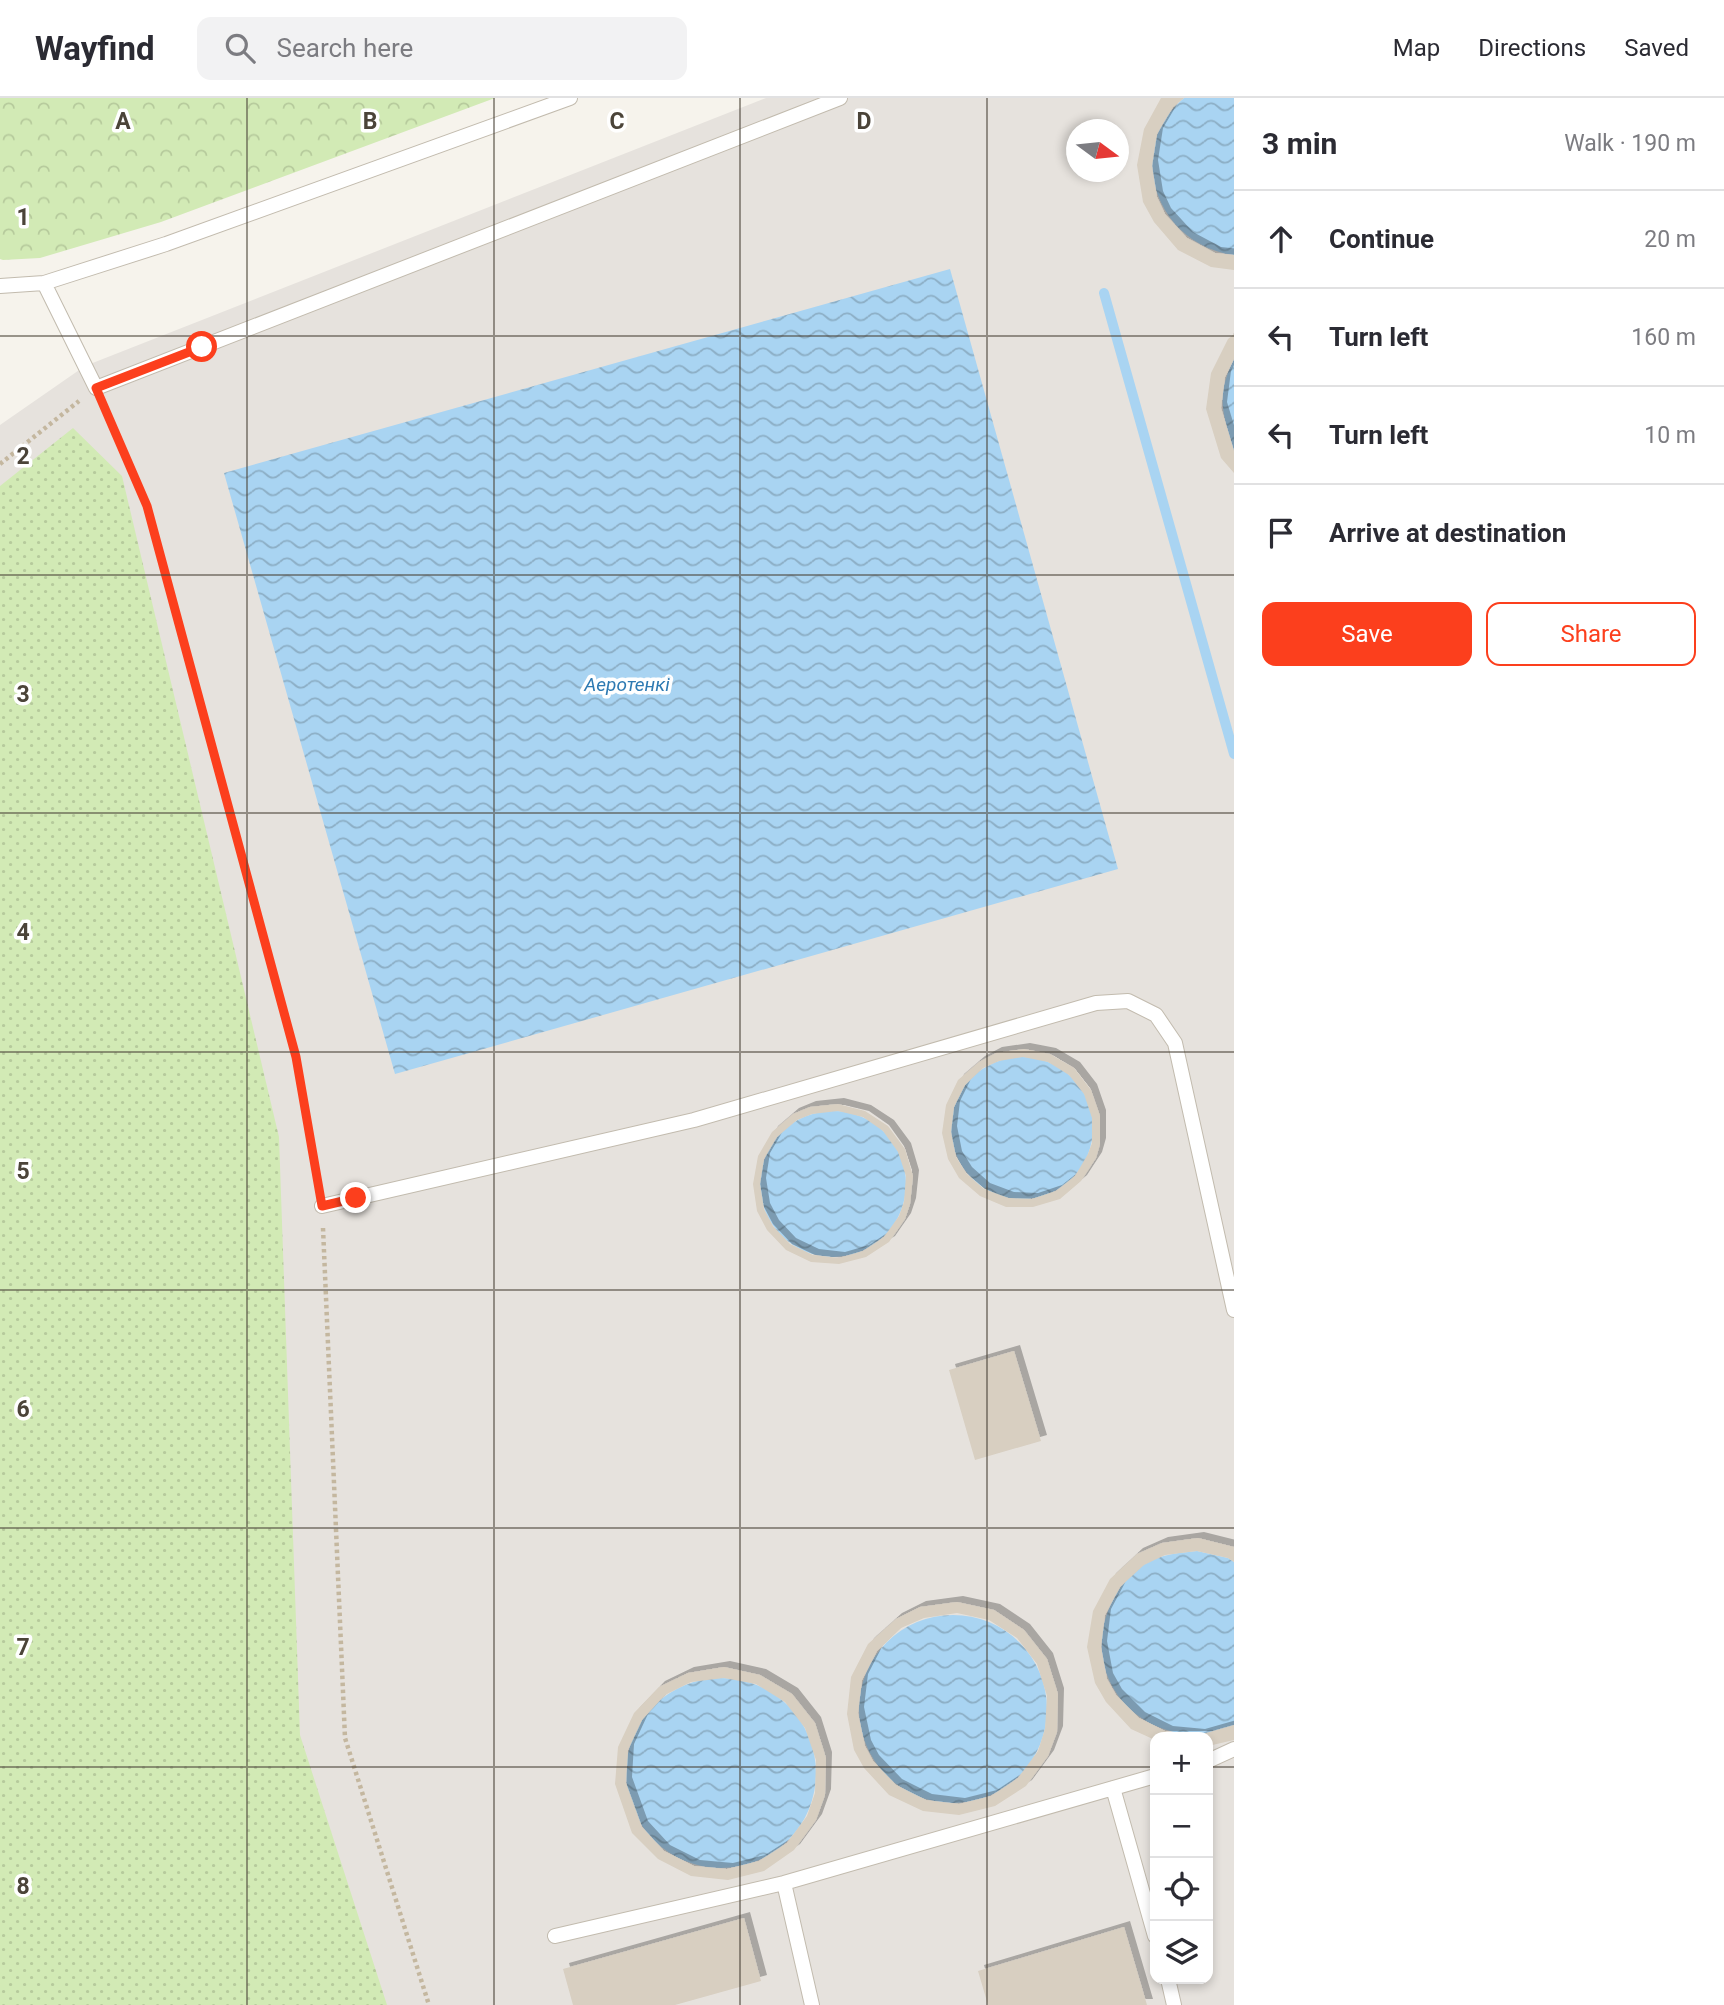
<!DOCTYPE html>
<html lang="en">
<head>
<meta charset="utf-8">
<style>
	body { margin:0; font-family:Roboto,sans-serif; background:#f2f2f3; color:#2b2b33 }
	.controls { position:absolute; right:21px; bottom:21px; display:grid; overflow:hidden; border-radius:14px; box-shadow:0 4px 10px #0003 }
	.controls button { width:63px; height:63px; display:grid; place-items:center; padding:0; border:0; border-bottom:2px solid #e1e1e2; background:#fff; color:#2b2b33; font:35px sans-serif }
	.compass { position:absolute; left:1066px; top:21px; width:63px; height:63px; border-radius:50%; background:#fff; box-shadow:0 4px 10px #0003; rotate:105deg }
	.stop { position:absolute; width:21px; height:21px; margin:-16px; border:5px solid #fc3f1d; border-radius:50%; background:#fff }
	.stop.end { background:#fc3f1d; border-color:#fff; box-shadow:0 2px 7px #0008 }
	.list { margin:0; padding:0; list-style:none }
	h2 { display:flex; justify-content:space-between; align-items:center; height:91px; margin:0; padding:0 28px; font-size:30px }
	h2 small { font-size:23px; font-weight:400; color:#7c7c81 }
	.list li { display:grid; grid-template-columns:46px 1fr auto; gap:21px; align-items:center; box-sizing:border-box; height:98px; padding:0 28px; border-top:2px solid #e1e1e2 }
	.list b { display:block; font-size:26px; white-space:nowrap }
	.list em { font-size:23px; font-style:normal; color:#7c7c81 }
	.actions { display:flex; gap:14px; padding:21px 28px }
	.actions a { flex:1; padding:16px 0; border:2px solid #fc3f1d; border-radius:14px; text-align:center; font-size:24px; color:#fc3f1d }
	.actions .main { background:#fc3f1d; color:#fff }
	.icon { flex:none; width:38px; height:38px; fill:none; stroke:currentColor; stroke-width:2; stroke-linecap:round; stroke-linejoin:round }
	.map { position:relative; flex:none; width:1234px; height:1907px; overflow:hidden }
	header { display:flex; align-items:center; gap:42px; box-sizing:border-box; height:98px; padding:0 35px; background:#fff; border-bottom:2px solid #e1e1e2 }
	header strong { font-size:33px }
	nav { display:flex; gap:38px; margin-inline-start:auto; font-size:24px }
	.search { width:490px; height:63px; background:#f2f2f3; display:flex; align-items:center; gap:18px; box-sizing:border-box; padding:0 24px; border-radius:14px; color:#7c7c81; font-size:26px }
	main { display:flex }
	aside { flex:1; background:#fff }
	.map>svg:first-child { display:block }
</style>
</head>
<body>
<header>
<strong>Wayfind</strong>
<div class="search"><svg class="icon" aria-label="search" viewBox="0 0 24 24"><circle cx="10" cy="10" r="6"/><path d="M15 15l6 6"/></svg>Search here</div>
<nav><a>Map</a><a>Directions</a><a>Saved</a></nav>
</header>
<main>
<div class="map">
<svg width="1234" height="1907" viewBox="0 0 1234 1907">
	<defs>
		<pattern id="grass-dots" width="8" height="8" patternUnits="userSpaceOnUse" patternTransform="scale(1.75)"><rect width="8" height="8" fill="#d2eab5"/><path d="M2 2h.1M6 6h.1" fill="none" stroke="#b6ca9c" stroke-width="1.8" stroke-linecap="round"/></pattern>
		<pattern id="forest-crowns" width="20" height="18" patternUnits="userSpaceOnUse" patternTransform="scale(1.75)"><rect width="20" height="18" fill="#d2eab5"/><path d="M2 6a3 3 0 1 1 6 0M12 15a3 3 0 1 1 6 0" fill="none" stroke="#b6ca9c"/></pattern>
		<pattern id="water-waves" width="16" height="10" patternUnits="userSpaceOnUse" patternTransform="scale(1.75)"><rect width="16" height="10" fill="#a9d4f2"/><path d="M0 5q4-4 8 0t8 0" fill="none" stroke="#8caec5"/></pattern>
		<filter id="shadow"><feDropShadow dx="6" dy="-6" stdDeviation="0" flood-color="#0004"/></filter>
	</defs>
	<rect width="100%" height="100%" fill="#f6f3ec"/>
	<!-- industrial -->
	<path fill="#e6e2dd" fill-rule="evenodd" d="M766,0H1234V1907H0V327L85,268ZM1076,32H1118V74H1076ZM1155,1639H1208V1881H1155Z"/>
	<!-- grass -->
	<path fill="url(#grass-dots)" d="M73,330L122,378L279,1039L300,1637L387,1907H0V388Z"/>
	<!-- forest -->
	<path fill="url(#forest-crowns)" d="M0,0H495L161,124L40,160L3,162L0,161Z"/>
	<!-- water -->
	<path fill="url(#water-waves)" d="M1184,0H1234V157C1157,147 1122,52 1184,0Z
		M950,171L1118,771L395,976L224,375Z
		M1234,261V353C1223,315 1215,300 1234,261Z
		M951 1030a71 71 0 1 1 142 0a71 71 0 1 1-142 0Z
		M760 1086a73 73 0 1 1 146 0a73 73 0 1 1-146 0Z
		M1197,1453L1228,1460L1234,1464V1627C1221,1635 1202,1637 1187,1636C1120,1629 1081,1563 1113,1502C1120,1488 1131,1475 1145,1466C1161,1456 1179,1455 1197,1453Z
		M859 1611a94 94 0 1 1 188 0a94 94 0 1 1-188 0Z
		M626 1675a95 95 0 1 1 190 0a95 95 0 1 1-190 0Z"/>
	<g fill="none" stroke-linecap="round" stroke-linejoin="round">
		<!-- stream -->
		<path stroke="#a9d4f2" stroke-width="10" d="M1104,195L1234,656"/>
	</g>
	<!-- building -->
	<path fill="#d8cfc1" fill-rule="evenodd" filter="url(#shadow)" d="M1161,0H1184L1173,9L1157,36L1152,68L1157,99L1165,116L1187,140L1215,155L1234,157V172L1211,169L1178,152L1154,124L1143,104L1137,67L1144,31Z
		M1234,236V261L1225,279L1221,310L1234,353V375L1221,360L1206,311L1211,275L1228,241Z
		M1024,951L1050,956L1074,970L1091,992L1100,1018V1046L1096,1060L1081,1083L1060,1101L1033,1109H1006L980,1098L959,1080L948,1061L942,1035L946,1007L958,982L979,964L996,955ZM1023,959L1048,964L1069,977L1084,996L1092,1020V1045L1088,1056L1075,1078L1056,1093L1032,1101L1008,1100L984,1091L966,1075L956,1059L951,1034L954,1009L965,987L983,970L999,963Z
		M838,1006L865,1013L888,1028L905,1051L913,1078L910,1106L905,1121L889,1144L866,1159L839,1166L811,1164L786,1152L767,1132L757,1113L753,1086L758,1058L772,1034L793,1016L810,1009ZM838,1013L863,1019L883,1033L898,1054L906,1078L904,1104L899,1118L884,1139L863,1153L839,1160L813,1157L790,1146L773,1128L764,1111L760,1086L764,1061L777,1039L797,1022L812,1016Z
		M1014,1253L1041,1343L975,1362L949,1272Z
		M1198,1440L1234,1449V1464L1228,1460L1197,1453L1165,1457L1144,1467L1120,1489L1105,1517L1101,1549L1107,1581L1116,1597L1139,1620L1167,1634L1199,1637L1234,1627V1642L1208,1648V1639H1155V1642L1131,1631L1106,1604L1095,1585L1087,1549L1093,1513L1110,1481L1137,1456L1162,1445Z
		M957,1504L994,1512L1024,1532L1047,1561L1058,1596L1057,1634L1048,1658L1026,1688L995,1708L959,1717L923,1713L889,1697L864,1670L854,1652L847,1616L851,1579L868,1546L896,1521L920,1509ZM957,1515L989,1522L1017,1540L1037,1566L1047,1598L1045,1631L1038,1653L1018,1680L991,1698L959,1706L926,1702L896,1687L873,1663L865,1648L858,1615L862,1582L877,1553L901,1530L924,1520Z
		M724,1569L760,1577L792,1596L815,1625L826,1660L825,1697L816,1722L794,1752L764,1773L728,1782L691,1778L658,1761L632,1735L615,1686L618,1649L634,1615L659,1589L688,1575ZM724,1580L756,1586L785,1604L805,1630L816,1662L815,1695L807,1718L787,1745L759,1763L727,1771L694,1768L664,1753L642,1729L626,1685L628,1652L642,1622L665,1597L691,1584Z
		M744,1820L761,1883L675,1907H573L563,1871Z
		M1124,1829L1147,1907H988L978,1873Z"/>
	<g fill="none" stroke-linecap="round" stroke-linejoin="round">
		<defs>
			<path id="service" d="M44,185L96,290L840,0
				M0,188L44,185L166,146L570,0
				M322,1108L694,1022L1096,905L1128,903L1156,917L1175,945L1234,1212
				M1208,1663L1234,1651
				M1113,1690L1155,1838
				M784,1785L812,1907
				M555,1838L784,1785L1155,1678
				M1168,1881L1174,1907"/>
		</defs>
		<!-- service casing -->
		<use href="#service" stroke="#c2bbae" stroke-width="16"/>
		<!-- path -->
		<path stroke="#c4b79f" stroke-width="4.5" stroke-dasharray="3.5 3.5" stroke-linecap="butt" d="M105,311L147,408L296,959L317,1084
			M0,366L79,303
			M323,1130L345,1640L429,1907"/>
		<!-- service -->
		<use href="#service" stroke="#fff" stroke-width="14"/>
	</g>
	<g fill="none" stroke-linecap="round" stroke-linejoin="round">
		<!-- route -->
		<path stroke="#fc3f1d" stroke-width="9" d="M202,249L96,290L147,408L296,959L322,1108L356,1100"/>
	</g>
	<!-- grid -->
	<path fill="none" stroke="#4b4439" stroke-width="2" stroke-opacity="0.55" d="M247,0V1907M494,0V1907M740,0V1907M987,0V1907M0,238H1234M0,477H1234M0,715H1234M0,954H1234M0,1192H1234M0,1430H1234M0,1669H1155M1208,1669H1234"/>
	<g text-anchor="middle" dominant-baseline="central" stroke-width="7" stroke-linejoin="round" paint-order="stroke">
		<!-- water labels -->
		<g font-size="19" font-style="italic" fill="#2e7ab2" stroke="#fff">
			<text x="627" y="586">Аеротенкі</text>
		</g>
	</g>
	<g font-size="23" text-anchor="middle" font-weight="bold" fill="#4b4439" stroke="#fff" stroke-width="7" stroke-linejoin="round" paint-order="stroke">
		<text x="123" y="31">A</text>
		<text x="370" y="31">B</text>
		<text x="617" y="31">C</text>
		<text x="864" y="31">D</text>
		<text x="23" y="127">1</text>
		<text x="23" y="366">2</text>
		<text x="23" y="604">3</text>
		<text x="23" y="842">4</text>
		<text x="23" y="1081">5</text>
		<text x="23" y="1319">6</text>
		<text x="23" y="1557">7</text>
		<text x="23" y="1796">8</text>
	</g>
</svg>
<div class="controls">
<button>+</button>
<button>−</button>
<button><svg class="icon" aria-label="locate" viewBox="0 0 24 24"><circle cx="12" cy="12" r="6"/><path d="M12 2v4M12 18v4M2 12h4M18 12h4"/></svg></button>
<button><svg class="icon" aria-label="layers" viewBox="0 0 24 24"><path d="M12 4l9 5-9 5-9-5zM3 14l9 5 9-5"/></svg></button>
</div>
<svg class="compass" viewBox="-18 -18 36 36"><path d="M0-13l5 13h-10z" fill="#e53935"/><path d="M0 13l5-13h-10z" fill="#7c7c81"/></svg>
<div class="stop" style="left:202px;top:249px"></div>
<div class="stop end" style="left:356px;top:1100px"></div>
</div>
<aside>
<h2>3 min<small>Walk · 190 m</small></h2>
<ul class="list">
<li><svg class="icon" aria-label="ahead" viewBox="0 0 24 24"><path d="M12 20V5M6 11l6-6 6 6"/></svg><div><b>Continue</b></div><em>20 m</em></li>
<li><svg class="icon" aria-label="left" viewBox="0 0 24 24"><path d="M17 20v-9H6M10 6l-5 5 5 5"/></svg><div><b>Turn left</b></div><em>160 m</em></li>
<li><svg class="icon" aria-label="left" viewBox="0 0 24 24"><path d="M17 20v-9H6M10 6l-5 5 5 5"/></svg><div><b>Turn left</b></div><em>10 m</em></li>
<li><svg class="icon" aria-label="arrive" viewBox="0 0 24 24"><path d="M6 21V4h12l-3 4 3 4H6"/></svg><div><b>Arrive at destination</b></div></li>
</ul>
<div class="actions"><a class="main">Save</a><a>Share</a></div>
</aside>
</main>
</body>
</html>
